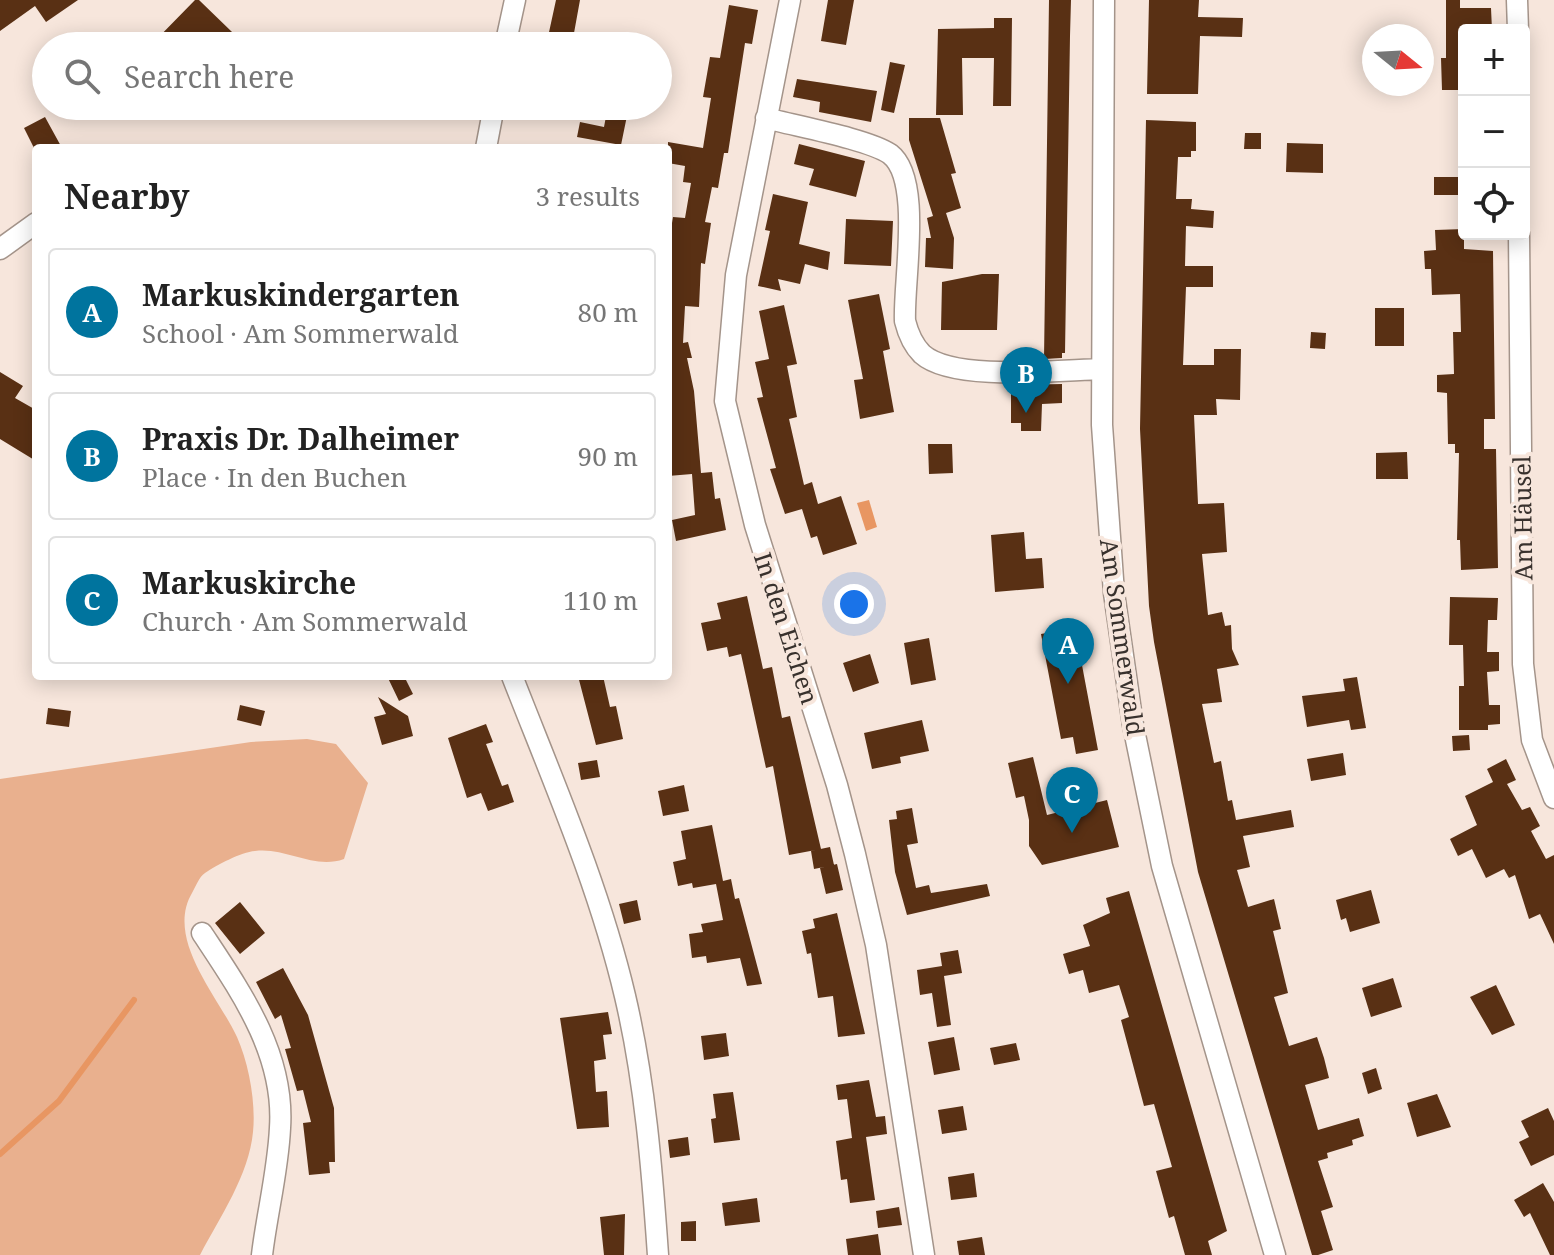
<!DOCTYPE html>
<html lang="en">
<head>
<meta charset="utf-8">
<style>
	body { margin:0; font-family:"Noto Serif",serif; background:#f6f6f6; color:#222 }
	.controls { position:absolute; right:24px; top:24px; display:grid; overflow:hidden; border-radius:8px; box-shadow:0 4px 20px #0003 }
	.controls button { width:72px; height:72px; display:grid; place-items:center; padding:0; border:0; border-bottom:2px solid #e0e0e0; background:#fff; color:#222; font:40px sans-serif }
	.compass { position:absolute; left:1362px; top:24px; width:72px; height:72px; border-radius:50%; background:#fff; box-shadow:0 4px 20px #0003; rotate:108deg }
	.you { position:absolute; left:854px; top:604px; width:28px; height:28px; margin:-20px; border:6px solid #fff; border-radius:50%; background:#1a73e8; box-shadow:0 0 0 12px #1a73e833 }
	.badge { display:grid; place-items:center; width:52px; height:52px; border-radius:50%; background:#00749e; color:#fff; font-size:26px; font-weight:700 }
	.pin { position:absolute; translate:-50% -66px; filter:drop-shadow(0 2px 4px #0008) }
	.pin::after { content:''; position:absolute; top:42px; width:28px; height:24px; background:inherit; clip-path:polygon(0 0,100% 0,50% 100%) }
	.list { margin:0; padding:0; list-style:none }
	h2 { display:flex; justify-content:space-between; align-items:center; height:104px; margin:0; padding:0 32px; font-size:34px }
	h2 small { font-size:26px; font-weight:400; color:#767676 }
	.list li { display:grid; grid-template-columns:52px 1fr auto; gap:24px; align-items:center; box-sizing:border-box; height:128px; margin:0 16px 16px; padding:0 16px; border:2px solid #e0e0e0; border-radius:8px }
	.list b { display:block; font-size:30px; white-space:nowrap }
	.list p { margin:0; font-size:26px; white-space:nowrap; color:#767676 }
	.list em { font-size:26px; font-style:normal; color:#767676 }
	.icon { flex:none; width:44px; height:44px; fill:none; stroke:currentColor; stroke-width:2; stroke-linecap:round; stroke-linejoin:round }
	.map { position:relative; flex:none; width:1554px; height:1255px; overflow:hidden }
	.search { position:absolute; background:#fff; box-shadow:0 4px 20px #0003; left:32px; top:32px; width:640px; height:88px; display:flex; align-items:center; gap:20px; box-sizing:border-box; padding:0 28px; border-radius:44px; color:#767676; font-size:30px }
	.panel { position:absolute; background:#fff; box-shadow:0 4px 20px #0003; left:32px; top:144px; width:640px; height:536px; border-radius:8px }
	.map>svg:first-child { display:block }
</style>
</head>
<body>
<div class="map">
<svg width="1554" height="1255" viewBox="0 0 1554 1255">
	<rect width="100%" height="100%" fill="#f7e6dc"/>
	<!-- green -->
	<path fill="#e9b08e" d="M307,739L336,744L368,783L344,859C314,870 286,847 255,851C241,852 217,865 205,873C199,877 196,886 192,893C165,939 218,996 237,1037C249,1064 256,1103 253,1132C249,1175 220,1217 200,1255H0V779L251,742Z"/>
	<!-- water -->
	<path fill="#e89662" d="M869,500L877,527L866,531L857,503Z"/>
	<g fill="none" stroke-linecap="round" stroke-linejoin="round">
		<!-- stream -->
		<path stroke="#e89662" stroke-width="6" d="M0,1154L59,1101L134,1000"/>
	</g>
	<!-- building -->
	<path fill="#593014" d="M0,0H78L46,22L35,6L0,31Z
		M195,0H199L232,32L219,46H150Z
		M556,0H580L574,33L604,39V46H546Z
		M828,0H854L846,45L821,41Z
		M1049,0H1071L1070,36L1065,353H1062V358L1044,359Z
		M1149,0H1199L1198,17L1243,18L1242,37L1200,36L1198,94H1147Z
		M1446,0H1460V8H1491L1492,30H1464V90H1442L1441,58H1446Z
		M729,5L758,10L752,44L745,43L728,153H724L718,188L712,187L705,222L711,223L705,264L701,263L699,307L685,306L683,343L688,342L692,358H687L694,391L701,473L712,472L715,499L720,498L726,530L676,541L672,520L695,515L692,474L668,476V247L673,217L685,218L691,183L683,182L685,166L668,163V142L703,148L711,98L703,97L710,57L720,58Z
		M994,18H1012L1011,106H993L994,58H962L963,115H936L938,29L994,28Z
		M890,62L905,65L894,113L881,110Z
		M797,79L877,91L871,122L819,112L820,102L793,97Z
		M608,106H629L621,145L577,137L580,122L604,127Z
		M45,117L62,148H34L24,128Z
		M909,118H940L956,173L951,174L961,208L946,213L954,238L953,269L925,267L926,238H931L927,218L933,216L909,140Z
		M1146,120L1196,122V151H1191V157H1178L1176,199H1192L1191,209L1214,211L1213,228L1186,226L1185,266H1213V287H1186L1183,365H1214V349H1241L1240,400L1216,399L1217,415H1194L1198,504L1224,503L1227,552L1202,554L1208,615L1222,612L1225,626L1231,625L1232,649L1239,665L1217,669L1222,702L1202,704L1214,763L1221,761L1228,801L1232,800L1236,820L1291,810L1294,827L1243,836L1250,867L1237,870L1248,907L1274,899L1281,929L1273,931L1288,993L1274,997L1289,1046L1317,1037L1324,1058L1329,1078L1305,1085L1318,1130L1359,1118L1364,1136L1352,1140L1353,1145L1327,1153L1328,1158L1318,1161L1333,1207L1321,1211L1333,1250L1318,1255H1312L1306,1235L1198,872L1154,642L1149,606L1140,429Z
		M1245,133H1261V149H1244Z
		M1287,143L1323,144V173L1286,172Z
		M799,144L865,161L856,197L809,185L814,169L794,164Z
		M1434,177H1464V195H1434Z
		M773,194L808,202L799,244L830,252L828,270L805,264L800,284L778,279L781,291L758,286L770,231L765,230Z
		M846,219L893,221L891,266L844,264Z
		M1464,229V249L1493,251L1495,419H1484V449H1496L1498,568L1461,570L1460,540H1457L1459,453H1455V444H1448L1447,393L1437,392V375L1454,374L1453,332H1461L1460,294L1432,295L1431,269H1425L1424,251L1436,250L1435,230Z
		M982,274H999L997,330H941L942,282Z
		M879,294L890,349L883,351L894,412L860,419L854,380L863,379L848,300Z
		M784,305L797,364L787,366L797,417L789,419L804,485L812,482L818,504L841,496L857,544L823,555L817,536L811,538L802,509L785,514L770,469L776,468L757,398L763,397L755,362L769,359L759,311Z
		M1375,308H1404V346H1375Z
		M1311,332L1326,333L1325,349L1310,348Z
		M0,372L23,386L15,398L36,410V461L0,439Z
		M1062,384V403L1042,404L1041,431H1021V423H1011V385Z
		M928,444H952L953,473L929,474Z
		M1407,452L1408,479H1376V453Z
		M1024,532L1026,559L1042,558L1044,588L995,592L991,535Z
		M747,596L763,669L772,667L782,718L790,716L821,849L789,855L773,766L766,768L741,654L729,657L727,647L707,651L701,623L721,619L717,603Z
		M1450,597L1498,598L1497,620H1488L1487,652H1499V671L1487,672L1489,705H1500V724L1488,725V730H1459V686H1464L1463,645H1449Z
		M1075,628L1098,750L1076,754L1073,737L1061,739L1041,634Z
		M929,638L936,680L911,685L904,643Z
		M870,654L879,683L853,692L843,663Z
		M387,676H404L413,694L399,701Z
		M578,676H603L610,707L616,706L623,739L596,745Z
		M1357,677L1366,728L1351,730L1349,720L1307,727L1302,696L1345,691L1343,679Z
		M378,697L408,716L413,736L382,745L374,717L386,714Z
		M240,705L265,711L261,726L237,720Z
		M48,708L71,711L69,727L46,724Z
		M922,720L929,751L900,757L901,763L872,769L864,733Z
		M486,724L493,742L486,744L502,786L508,784L514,802L488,811L481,793L467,798L448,738Z
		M1469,735L1470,750L1453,751L1452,736Z
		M1343,753L1346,775L1311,781L1307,759Z
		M1033,757L1047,815L1107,800L1119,847L1042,865L1029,846V820L1024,796L1016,798L1008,763Z
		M1506,759L1516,780L1507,784L1522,810L1530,807L1540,826L1531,831L1546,859L1554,855V944L1540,914L1529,919L1515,875L1509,878L1504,869L1486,878L1472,849L1458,856L1450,839L1477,825L1465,796L1493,782L1487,769Z
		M597,760L600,777L581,780L578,763Z
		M684,785L689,811L663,816L658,791Z
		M912,808L918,843L907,845L916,888L929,885L931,893L987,884L990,896L907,915L895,872L889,820L897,819L896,811Z
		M712,825L723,881L731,879L735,899L739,898L762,984L747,986L740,958L707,963L706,956L692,958L689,934L703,932L701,924L723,920L716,884L693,888L692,883L678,886L673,862L686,859L681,831Z
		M830,847L834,865L814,869L811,851Z
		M837,864L843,890L826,894L820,868Z
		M1371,890L1380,923L1350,932L1346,918L1341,920L1336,900Z
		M1129,891L1227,1231L1208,1241L1212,1255H1185L1174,1216L1169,1218L1156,1171L1172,1167L1154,1104L1144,1106L1121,1020L1129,1017L1119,985L1089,993L1083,970L1069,974L1063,954L1090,946L1083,925L1110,913L1106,898Z
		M637,900L641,920L624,924L619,904Z
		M240,902L265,933L240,954L215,923Z
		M837,913L865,1034L838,1037L833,996L818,998L811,953L807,954L802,931L815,928L813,919Z
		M958,950L962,973L944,976L951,1025L937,1027L932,993L920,995L917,970L942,966L940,953Z
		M283,968L308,1015L334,1108L335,1162H329L330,1173L309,1175L303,1123L311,1122L303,1090L297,1091L285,1049L291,1048L281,1015L275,1019L256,982Z
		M1393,978L1402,1007L1371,1017L1362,988Z
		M1496,985L1515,1025L1492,1035L1470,997Z
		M608,1012L612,1034L603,1035L606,1059L594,1061L596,1092L607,1091L609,1127L577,1129L560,1018Z
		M726,1033L729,1056L704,1060L701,1036Z
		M954,1037L960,1070L934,1075L928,1042Z
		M1016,1043L1020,1060L994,1065L990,1048Z
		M1376,1068L1382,1089L1368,1094L1362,1073Z
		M869,1080L876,1117L885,1116L887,1134L866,1137L875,1200L850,1203L847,1179L841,1180L836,1141L852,1138L847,1099L838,1100L836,1085Z
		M733,1092L740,1140L714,1143L711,1119L716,1118L713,1094Z
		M1437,1094L1451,1127L1417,1137L1407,1103Z
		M963,1106L967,1130L942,1134L938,1110Z
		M1548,1108L1554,1121V1155L1531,1166L1519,1142L1529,1137L1521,1121Z
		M688,1137L690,1155L670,1158L668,1140Z
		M974,1173L977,1197L951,1200L948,1177Z
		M1543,1183L1554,1202V1255H1550L1530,1213L1524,1217L1514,1200Z
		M757,1198L760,1222L725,1226L722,1203Z
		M899,1207L902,1225L878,1228L876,1211Z
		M625,1214L624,1255H604L600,1217Z
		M696,1221V1241H681V1222Z
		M878,1234L881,1255H848L846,1239Z
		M982,1237L985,1255H959L957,1241Z"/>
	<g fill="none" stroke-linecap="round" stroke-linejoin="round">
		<defs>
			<path id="street" d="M790,0L736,275L725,401L755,525L837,785L855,854L876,945L924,1255
				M1104,0L1102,425L1114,593L1133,725L1162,866L1275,1255
				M1517,0L1518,30
				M505,46L515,0
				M766,118C795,126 868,139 890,154C923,179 903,282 905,321C908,333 912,344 922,354C953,382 1060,370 1102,369
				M486,148L494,106
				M1519,234L1523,664L1532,740L1554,798
				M0,249L36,223
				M512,676C553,781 599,886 625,996C645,1081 652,1169 658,1255
				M202,933C241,992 285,1054 280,1128C278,1171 267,1213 262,1255"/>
		</defs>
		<!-- street casing -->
		<use href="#street" stroke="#a4948a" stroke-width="23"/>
		<!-- street -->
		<use href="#street" stroke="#fff" stroke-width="20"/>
	</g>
	<g text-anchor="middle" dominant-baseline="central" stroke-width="8" stroke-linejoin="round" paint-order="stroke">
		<!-- street labels -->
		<g font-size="24" fill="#38312d" stroke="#f7e6dc">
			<text transform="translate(1522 518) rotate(-91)">Am Häusel</text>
			<text transform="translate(787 628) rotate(72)">In den Eichen</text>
			<text transform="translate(1123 637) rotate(82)">Am Sommerwald</text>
		</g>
	</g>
</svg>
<div class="controls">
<button>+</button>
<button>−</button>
<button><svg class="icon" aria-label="locate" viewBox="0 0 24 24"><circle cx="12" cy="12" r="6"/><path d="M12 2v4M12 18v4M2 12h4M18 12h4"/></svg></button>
</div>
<svg class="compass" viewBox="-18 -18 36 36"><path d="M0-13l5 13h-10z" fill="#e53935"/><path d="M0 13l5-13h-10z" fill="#767676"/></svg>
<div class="you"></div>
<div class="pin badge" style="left:1068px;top:684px">A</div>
<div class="pin badge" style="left:1026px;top:413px">B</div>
<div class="pin badge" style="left:1072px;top:833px">C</div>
<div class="search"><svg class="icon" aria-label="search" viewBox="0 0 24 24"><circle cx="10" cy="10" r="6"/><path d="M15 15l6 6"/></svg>Search here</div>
<section class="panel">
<h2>Nearby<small>3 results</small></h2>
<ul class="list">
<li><span class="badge">A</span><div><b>Markuskindergarten</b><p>School · Am Sommerwald</p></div><em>80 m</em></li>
<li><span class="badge">B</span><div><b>Praxis Dr. Dalheimer</b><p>Place · In den Buchen</p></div><em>90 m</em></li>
<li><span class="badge">C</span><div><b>Markuskirche</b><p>Church · Am Sommerwald</p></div><em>110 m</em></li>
</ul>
</section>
</div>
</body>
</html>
